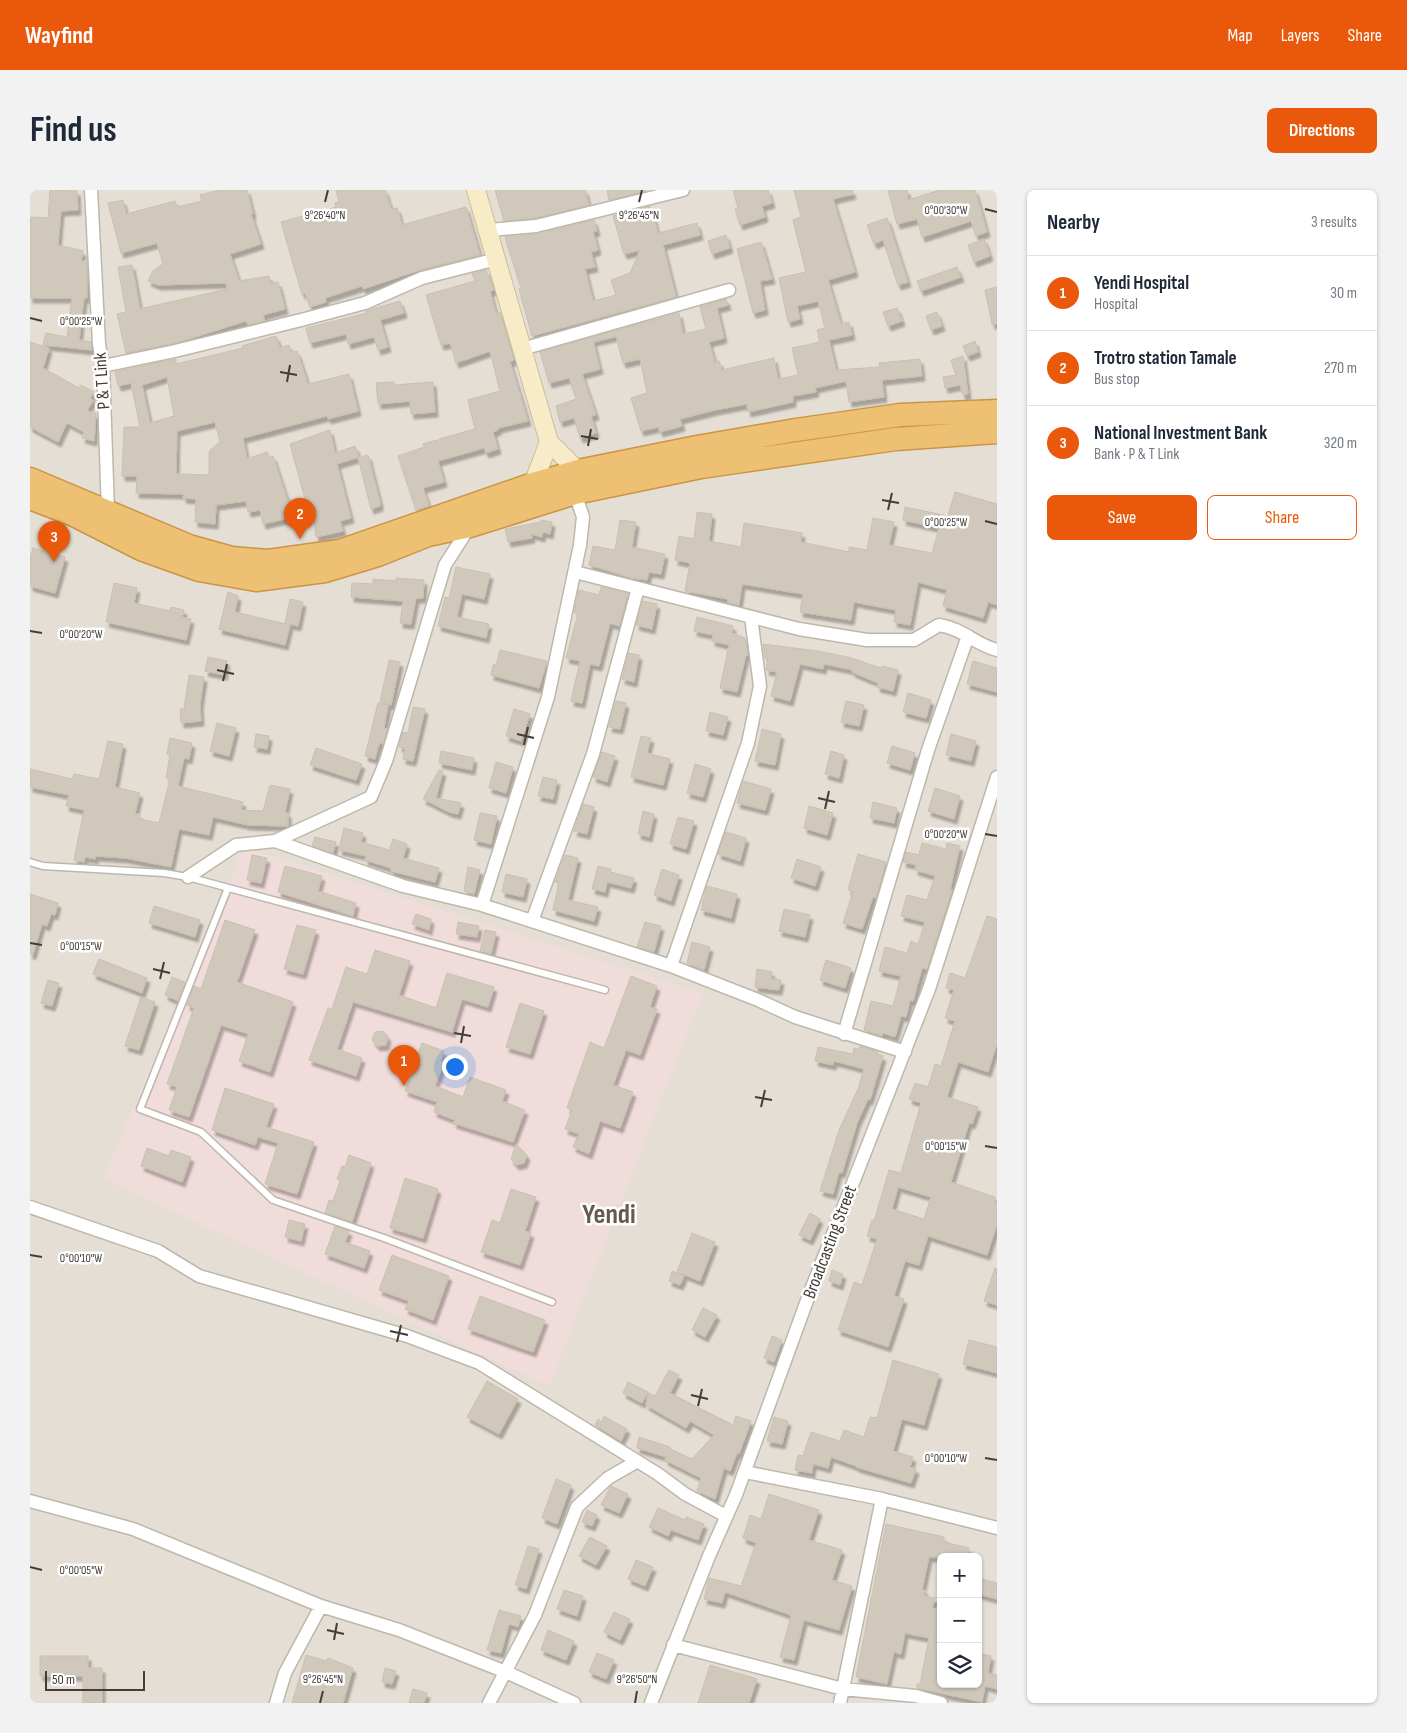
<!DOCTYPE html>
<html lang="en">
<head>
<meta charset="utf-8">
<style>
	body { margin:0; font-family:"Sofia Sans Condensed",sans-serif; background:#f2f2f3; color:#1f2937 }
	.controls { position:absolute; right:15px; bottom:15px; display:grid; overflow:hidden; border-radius:8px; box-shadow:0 1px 4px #0004 }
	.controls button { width:45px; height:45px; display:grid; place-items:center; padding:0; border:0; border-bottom:1px solid #e0e1e3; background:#fff; color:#1f2937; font:25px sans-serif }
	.scale { position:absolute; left:15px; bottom:12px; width:100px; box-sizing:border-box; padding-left:5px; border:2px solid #423d36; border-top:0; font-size:14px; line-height:18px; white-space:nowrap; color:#423d36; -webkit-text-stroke:4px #fff; paint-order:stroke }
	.you { position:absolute; left:424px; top:876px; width:18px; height:18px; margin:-12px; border:4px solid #fff; border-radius:50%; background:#1a73e8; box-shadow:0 0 0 8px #1a73e833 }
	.badge { display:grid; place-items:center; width:32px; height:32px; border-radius:50%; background:#ea580c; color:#fff; font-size:16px; font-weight:700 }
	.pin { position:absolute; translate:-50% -41px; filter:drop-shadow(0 1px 2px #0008) }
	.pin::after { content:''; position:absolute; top:26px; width:18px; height:15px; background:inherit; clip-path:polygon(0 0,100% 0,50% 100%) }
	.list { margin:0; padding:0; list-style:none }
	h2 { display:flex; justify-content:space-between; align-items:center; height:65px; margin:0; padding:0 20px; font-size:21px }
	h2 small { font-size:16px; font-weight:400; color:#747a83 }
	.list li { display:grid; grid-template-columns:32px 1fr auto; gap:15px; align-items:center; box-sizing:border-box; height:75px; padding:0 20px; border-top:1px solid #e0e1e3 }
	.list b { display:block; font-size:19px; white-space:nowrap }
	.list p { margin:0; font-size:16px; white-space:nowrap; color:#747a83 }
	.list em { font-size:16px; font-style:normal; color:#747a83 }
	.actions { display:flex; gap:10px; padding:15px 20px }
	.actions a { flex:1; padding:11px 0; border:1px solid #ea580c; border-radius:8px; text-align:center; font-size:18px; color:#ea580c }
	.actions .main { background:#ea580c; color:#fff }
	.icon { flex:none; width:28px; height:28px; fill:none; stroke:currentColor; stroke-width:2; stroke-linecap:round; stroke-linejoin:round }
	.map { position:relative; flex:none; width:967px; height:1513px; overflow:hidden; border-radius:8px }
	header { display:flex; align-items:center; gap:30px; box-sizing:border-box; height:70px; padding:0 25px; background:#ea580c; color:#fff }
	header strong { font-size:24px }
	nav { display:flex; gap:28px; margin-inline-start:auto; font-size:18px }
	.intro { display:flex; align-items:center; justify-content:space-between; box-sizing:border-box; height:120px; padding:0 30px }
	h1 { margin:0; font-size:35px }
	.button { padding:12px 22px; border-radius:8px; background:#ea580c; color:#fff; font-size:18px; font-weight:700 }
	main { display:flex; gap:30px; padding:0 30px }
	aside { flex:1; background:#fff; border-radius:8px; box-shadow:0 1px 4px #0004 }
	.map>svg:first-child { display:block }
</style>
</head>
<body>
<header>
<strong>Wayfind</strong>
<nav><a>Map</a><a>Layers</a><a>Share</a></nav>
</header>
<div class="intro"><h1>Find us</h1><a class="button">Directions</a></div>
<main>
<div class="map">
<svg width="967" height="1513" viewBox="0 0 967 1513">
	<defs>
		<filter id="shadow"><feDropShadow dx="3" dy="5" stdDeviation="1" flood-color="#0004"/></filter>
	</defs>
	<rect width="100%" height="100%" fill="#f0ede5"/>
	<!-- residential -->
	<path fill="#e4ded4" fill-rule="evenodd" d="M0,0H967V1513H0ZM911,1367H948V1494H911Z"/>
	<!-- medical -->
	<path fill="#f0dcda" d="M214,657L673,803L519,1196L73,989Z"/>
	<!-- building -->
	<path fill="#d1c8bc" stroke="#cbbfb0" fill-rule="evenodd" filter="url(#shadow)" d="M20,0L47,1L48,20L31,21L28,55L53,61L51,71H57V108H54L49,150L61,152L62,160L13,155L16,143L37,147L42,108H0V31L1,27L18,28Z
		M190,0H217L223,24H221L231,54L200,64L209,91L239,86L241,94L248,92L255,119L233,125L235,131L218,135L216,131L149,152L96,163L87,124L96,122L88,77L102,75L110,119L197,99L196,93L128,95L118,91L123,81L133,74L127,53L91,63L78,13L93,10L96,24L145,11L147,17L172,11L170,5Z
		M306,0H355L361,19L367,18L372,35L436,17L450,65L390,80L333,99L332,96L295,108L296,112L280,117L275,103L272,104L251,32L306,17L305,13L309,12Z
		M465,0H555L559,15L505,28L474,31Z
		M577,0H616V1L579,10Z
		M703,0H738L742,13L732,16L735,27L710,35L705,19L708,18Z
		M764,0H822L823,4L803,9L825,82L798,90L811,134L819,132L822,145L799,150L806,180L850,177L849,173L890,169L892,186L852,190L854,207L819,212L816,191L785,198L786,202L763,206V212L718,222L717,214L685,220L650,229L652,236L630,242L628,237L611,241L601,208L617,203L610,169L593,173L586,146L563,151L570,179L552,184L566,225L561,226L566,243L550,248L544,228L530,232L526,216L546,209L539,188L519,193L510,162L649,123L653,144L676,139L670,117L696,109L698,115L687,118L694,148L679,152L685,173L689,171L692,180L744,168L748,189L768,185L762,158L790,152L787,140L795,138L788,111L767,116L770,129L758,132L749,88L776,82L763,30L771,27Z
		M858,0H877L878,10L910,0H945L957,42L946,46L941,31L892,47L887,29L867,34Z
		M620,16L628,43L667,33L670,45L633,55L646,107L502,146L489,99L491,98L475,47L508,44L564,30L567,41L563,42L568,60L561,62L565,77L555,79L563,111L586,105L581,90L600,83L610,60L594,64L583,26Z
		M857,28L878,92L868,95L853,50L844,54L837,35Z
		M696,45L700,58L682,64L678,51Z
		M954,49L960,66L944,72L938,55Z
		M731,52L742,89L730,91L735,120L723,123L707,59Z
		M927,77L931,87L891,101L887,91Z
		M456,80L464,100L460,101L466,124L470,122L484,170L480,172L498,231L468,238V240L463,242L468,259L456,263L454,258L408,271L414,292L393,298L399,316L386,320L368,266L394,257L393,254L407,250V253L409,249L445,239L438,210L470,201L460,161L426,173L420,153L411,155L396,105L445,91L442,84Z
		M967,97V134H962L955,100Z
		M370,111L374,123L350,130L358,157L348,160L344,147L318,154L316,144L280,153L276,138L337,123L336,121Z
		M867,118L872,131L858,136L853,122Z
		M907,122L912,136L901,140L896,126Z
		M246,146L250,158L259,155L262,163L267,161L278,194L319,184L328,221L298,229L297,226L213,248L217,269L237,262L239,268L243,266L263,327L233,334L230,320L218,322L216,311L186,315L185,334L165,332L166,309L153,308L154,304L106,303L107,286H92L94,237H110L101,193L88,196L85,182L146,169V174L213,158L212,156ZM137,187L144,226L120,233L112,195ZM185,232L190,252L180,260L179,264V285L146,284L147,241Z
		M945,151L948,162L937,166L933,156Z
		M0,152L19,158L13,178L49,198L51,195L64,202L60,208L63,210L57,221L66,223L64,251L52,248L54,242L37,233L28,252L0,237Z
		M933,166L938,204L933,205L930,195L915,198L913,187L926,185L921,170Z
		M364,192V195L403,192L405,222L381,224L380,211L348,214L346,193Z
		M300,240L305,263L325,256L329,267L307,274L321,328L310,331L313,341L286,347L284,327H280L260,254Z
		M338,265L350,312V316L341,319L328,268Z
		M925,302L967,314V415L958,412L953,428L913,416L917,400L888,392L880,435L864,432L866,420L824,412L821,430L770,422L773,404L712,394L709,415L698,413V409L655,401L660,373L645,370L649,346L664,349L667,322L682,324L679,351L711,357L714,333L772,343L771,352L819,362V357L837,360L843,328L864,332L859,355L902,363L909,338L873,330L875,317L918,326Z
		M511,330L522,332L520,344L513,342L512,347L501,344L502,348L478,352L475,339L511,332Z
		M590,330L606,332L602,357L635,364L631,384L619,382L617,390L602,388L559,375L563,356L585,360Z
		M3,358L35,367L25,403L0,396V368Z
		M426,377L460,384L454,409L432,404L427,427L459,434L456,448L408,436L415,407L419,408Z
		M366,388L394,390L393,408H386L381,434L370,433L373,411L321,407L322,393L343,394V389L366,391Z
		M84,393L107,398L104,413L140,421L141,417L154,420L152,427L161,429L156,450L76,432Z
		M571,397L598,404L589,436L580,433L569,476L560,474L552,513L541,511L550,471L536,468L548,424L544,423L549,400L569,405Z
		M198,402L208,406L205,422L260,435L255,455L189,439Z
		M260,409L273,412L268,436L255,433Z
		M613,411L627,414L622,439L606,435Z
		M667,427L703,436L702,443L715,448L718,465H716L707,502L690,498L699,455L682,451L683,445L664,441Z
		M733,454L787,461L818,467L851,478L852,476L868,480L863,501L847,497L848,493L822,482L823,480L794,474L793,479L770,474L760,511L741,506L747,482L736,480L738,469L735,468Z
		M470,460L517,471L509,498L461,485L463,475H466Z
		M599,463L609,465L604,492L592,489Z
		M178,467L197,471L194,485L175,481Z
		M359,470L370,472L361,515L350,512Z
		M943,471L967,478V502L937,494Z
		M159,485L174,487L170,514L171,531L151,533L150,519H154Z
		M878,503L901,510L896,528L873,522Z
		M586,511L596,513L590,539L579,537Z
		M816,511L834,515L829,536L811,532Z
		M348,513L358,515L354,538L357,539L353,554L350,553L348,557L345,569L335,566Z
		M383,517L395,519L383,571L373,569L375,558L369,557L373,542L378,543Z
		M484,519L500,524L491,551L476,546Z
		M680,522L698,527L693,545L676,541Z
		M187,533L206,538L199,566L180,561Z
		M732,539L751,544L745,575L725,571Z
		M226,544L239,546L237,559L224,557Z
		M921,544L946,551L941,571L916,565Z
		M611,546L621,548L617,563L640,569L633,595L601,587Z
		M140,548L162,553L159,569L154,568L148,596L213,612L211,620L233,621L240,595L260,599L255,622L258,623V636L218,635L183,627L179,645L149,639L141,677L95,668L66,666L65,669L55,667L54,672L44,670L54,620L36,616L39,605L0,597V579L42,589L44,584L69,589L78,551L93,554L85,597L110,603L105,623L110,625L109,629L129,633L140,589L136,588L140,565L137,564Z
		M862,556L885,563L880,580L857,573Z
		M286,558L332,574L326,590L280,575Z
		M411,561L444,568L442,580L409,573Z
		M801,561L814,565L809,588L795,584Z
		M572,562L585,566L577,592L563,587Z
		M466,572L483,577L476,603L459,598Z
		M665,574L681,579L673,607L657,603Z
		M409,580L413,581L406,608L431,613L428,624L419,622L393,609Z
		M513,587L527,590L523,609L508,606Z
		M713,591L741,599L735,620L707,613Z
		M905,598L930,606L924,629L898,621Z
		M843,612L867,618L864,633L840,628Z
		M553,614L564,617L557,644L544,641Z
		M779,616L803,623L797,645L774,638Z
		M613,621L624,624L619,647L608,644Z
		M450,623L467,626L461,654L444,650Z
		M648,627L664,631L656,659L640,654Z
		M314,638L333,643L331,652L359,660L363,649L377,654L373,668L409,678L405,692L361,681V678L335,670L336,666L309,660Z
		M696,642L716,648L710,671L688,664Z
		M285,647L306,652L303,663L282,656Z
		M892,653L916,659L917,653L930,656L920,700H922L897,779L892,778L883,811L880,810L876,827L871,826L865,847L853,843L852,846L834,840L841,811L863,816L871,786L849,781L855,757L877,763L881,751L888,754L895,732L871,726L877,705L897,710L905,686L885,680L886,675L873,672L876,662L889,665Z
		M828,664L856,672L846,708L843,707L832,739L813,733L823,702L818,700Z
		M222,665L237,668L231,693L217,690Z
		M535,665L548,668L538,710L568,717L564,731L523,720L529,693L525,692Z
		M767,669L791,677L785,696L761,688Z
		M255,676L292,686L288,701L326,713L323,726L248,702Z
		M568,676L581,679L580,682L604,688L601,698L577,692L575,702L562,699Z
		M438,677L450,680L444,704L434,701Z
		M632,679L649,685L641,711L624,705Z
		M476,684L497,689L493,707L472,702Z
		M677,696L707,704L701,728L671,720Z
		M0,704L28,713L25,725L21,724L17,736L12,734L3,764H0Z
		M124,716L170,730L165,747L119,733Z
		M754,719L780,725L775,747L749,741Z
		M386,724L401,729L399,740L382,734Z
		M957,726L967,729V853L958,882L928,872L917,907L948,917L942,934L939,933L921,992L965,1007L964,1012L967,1013V1034L957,1065L898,1046L889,1075L875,1071L864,1106L874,1109L858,1157L808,1140L824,1092L832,1095L847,1049L837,1046L842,1030L844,1031L859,980L871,983L891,913L879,909L885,893L898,897L905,874L911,876L925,831L915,828L924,800L916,798L920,783L935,788ZM868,997L901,1007L894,1029L862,1019Z
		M195,730L225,740L207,792L263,812L240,882L209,871L218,844L191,835L159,927L139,920L147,897L137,894L164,818L157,815L164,796L171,799Z
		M428,732L449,736L447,747L426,744Z
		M615,732L631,736L624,762L607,757Z
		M267,735L286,740L273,784L254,779Z
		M455,740L466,742L461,764L450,761Z
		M662,752L680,757L674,780L657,773Z
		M345,760L380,771L369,805L406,818L417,783L464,797L458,817L432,809L422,842L323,812L307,859L332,868L326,886L279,870L298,818L302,819L316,777L337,784Z
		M69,769L117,788L112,803L63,784Z
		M796,770L821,778L815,798L790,790Z
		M727,779L742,782L741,789L751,790L749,800L725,797Z
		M601,786L627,796L620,817L627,819L610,865L596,860L583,895L603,902L590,938L570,931L559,964L543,957L549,944L535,939L542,920L537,918L560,852L574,858Z
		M142,787L155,792L148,811L135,805Z
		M18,790L29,793L22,816L11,813Z
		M111,807L125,812L109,860L95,856Z
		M490,813L514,821L500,864L476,857Z
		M353,841L358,847L356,855L347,856L342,850L345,842Z
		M392,853L414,861L410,871L414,872L405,896L433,907L440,887L476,900L472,911L495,920L483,952L423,933L425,930L404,922L407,912L375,901Z
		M830,856L848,862V865L853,866L840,910L838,909L827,933L812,983L809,982L803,1004L790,1001L809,940L828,899L834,879L804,871L803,875L785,871L788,857L823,864L824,858L829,859Z
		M195,898L244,914L236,937L284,952L267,1004L235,994L248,953L228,947L225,955L182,940Z
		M486,954L497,965L494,973L486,975L481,969Z
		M117,958L139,966L141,960L161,967L152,992L111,976Z
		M319,965L341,973L322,1032L295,1023L299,1010L303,1011L310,991L307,989L312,976L315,977Z
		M375,988L408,999L393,1048L360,1038Z
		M481,999L506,1007L495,1041L501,1043L490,1075L451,1062L462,1030L470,1033Z
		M780,1023L790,1029L780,1050L769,1045Z
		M259,1030L275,1034L271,1051L255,1047Z
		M305,1036L319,1041L315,1052L340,1061L334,1078L295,1064Z
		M662,1043L685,1052L670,1091L647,1082Z
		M362,1065L419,1086L403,1130L375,1119L379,1111L349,1100Z
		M965,1078L967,1079V1115L954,1111Z
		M802,1080L813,1084L810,1095L799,1091Z
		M642,1081L654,1086L650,1095L639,1091Z
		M450,1106L515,1130L503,1162L438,1139Z
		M673,1118L687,1125L675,1147L662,1140Z
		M742,1146L752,1150L744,1172L734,1168Z
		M939,1150L967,1157V1183L933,1174Z
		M863,1170L909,1184L894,1235L872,1229L863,1261L883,1267L880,1277L886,1279L881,1293L826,1277V1276L801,1267L798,1278L783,1274L782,1283L765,1280L768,1265L773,1266L781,1242L810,1251L814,1240L834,1247L840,1227L847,1228Z
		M639,1180L649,1185L640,1203L703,1235L706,1226L721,1231L709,1264L707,1263L700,1281L694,1278L685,1309L667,1301L671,1288L635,1270L636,1267L607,1258L609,1247L640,1257V1259L662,1269L684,1245L660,1231L656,1238L616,1215L618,1203L625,1206Z
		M457,1191L488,1209L469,1244L437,1227Z
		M598,1192L618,1202L612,1213L593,1203Z
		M574,1226L597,1239L591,1251L565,1235L568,1229L572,1232Z
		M744,1227L758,1231L752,1254L737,1251Z
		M526,1289L541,1295L527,1334L512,1328Z
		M581,1296L598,1304L589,1323L571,1315Z
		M739,1304L789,1320L779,1350L812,1360L802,1390L822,1396L809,1440L774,1430L764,1470L750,1467L761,1426L758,1424L695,1402L692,1413L674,1409L679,1388L711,1396L726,1353L713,1348L720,1325L731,1329Z
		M628,1318L655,1330L656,1327L674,1334L668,1350L641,1340L638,1346L619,1337Z
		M557,1320L567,1325L562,1336L552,1332Z
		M856,1334L914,1347V1352L939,1358L937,1367H899L892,1400H895L894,1406L905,1408L902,1418L911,1420V1466L906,1489L911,1490V1494H948V1463L961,1466L958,1483L967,1485V1499L955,1496L952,1512L887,1498V1494H890L899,1448L875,1443L871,1464L864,1462L857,1494L826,1487Z
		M560,1347L577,1356L566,1375L549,1366Z
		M498,1356L509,1359L496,1399L485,1395Z
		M606,1370L623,1377L615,1396L598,1389Z
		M948,1388L967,1393V1409L948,1404Z
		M534,1400L553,1406L547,1426L527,1419Z
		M469,1420L491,1426L488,1437L479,1434L471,1463L457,1460Z
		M584,1422L600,1429L590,1450L574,1442Z
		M518,1440L544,1451L536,1470L511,1460Z
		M567,1463L584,1470L576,1489L559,1482Z
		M276,1465L297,1471L298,1468L323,1478L313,1513H262Z
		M10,1466H58V1478H72V1513H53V1486H10Z
		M680,1475L727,1489L719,1513H668Z
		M355,1478L366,1481L362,1494L352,1492Z
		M383,1499L397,1503L394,1513H379Z"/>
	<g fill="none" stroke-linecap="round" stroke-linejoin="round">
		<defs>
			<path id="lane" d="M0,672L13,676L134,683L158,687L575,800
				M198,698L110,919L171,942L243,1010L354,1048L522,1112"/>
			<path id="street" d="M61,0L69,154L73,176L78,322
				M459,40L506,36L653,0
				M492,159L699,100
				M73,176L145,161L271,130L335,113L392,88L467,69
				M545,382L769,439L837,450H884L909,435C934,439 944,454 967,460
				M245,651L341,607L356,571L415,375L440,336
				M158,687L206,655L245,651L373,696L452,715L641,776L728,810L765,827L875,862
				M452,715L518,507L550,355L553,327L545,303
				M502,731L563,564L608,398
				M641,776L718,553L730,496L721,427
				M814,844L898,560L938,446
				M0,1017L128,1061L169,1086L377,1146L449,1173L628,1284L655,1304L696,1326
				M715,1282L852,1309L967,1338
				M0,1311L103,1339L291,1416L369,1440L476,1482L544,1513
				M643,1455L813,1499L886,1506L911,1513
				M246,1513L255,1483L291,1416
				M459,1513L505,1425L547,1317L578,1288L606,1272
				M621,1513L679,1366L706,1305L779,1105L899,799L967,587
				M810,1513L852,1309"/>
			<path id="secondary" d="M446,0L519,252L548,281
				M503,294L519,252"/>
			<path id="highway" d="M0,289L159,356L202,368L238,371L310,361L503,294L548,281L667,257L766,240L870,225L967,221
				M0,308L44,325L113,360L169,380L226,390L295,381L348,365L398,345L440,336L545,303L671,277L866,249L967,242"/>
		</defs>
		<!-- lane casing -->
		<use href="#lane" stroke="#beb7ac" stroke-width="9"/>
		<!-- street casing -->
		<use href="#street" stroke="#beb7ac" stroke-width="15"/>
		<!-- secondary casing -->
		<use href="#secondary" stroke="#cbbd9a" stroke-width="20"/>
		<!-- highway casing -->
		<use href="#highway" stroke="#cb9545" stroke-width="25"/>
		<!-- lane -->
		<use href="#lane" stroke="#fff" stroke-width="6"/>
		<!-- street -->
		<use href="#street" stroke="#fff" stroke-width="12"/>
		<!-- secondary -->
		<use href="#secondary" stroke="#f8ebc8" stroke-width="18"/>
		<!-- highway -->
		<use href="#highway" stroke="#edc074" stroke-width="22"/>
	</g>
	<!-- ticks -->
	<path fill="none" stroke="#423d36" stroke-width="2" d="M295,12L298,0M609,12L612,0M955,19L967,22M0,128L12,131M250,182L267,185M257,192L260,175M551,246L568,249M558,256L561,239M852,310L869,313M858,320L862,303M955,331L967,334M0,441L12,443M187,480L204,484M193,491L197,474M487,544L504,548M494,555L498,537M788,608L805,612M795,619L799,601M955,644L967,646M0,753L12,755M123,779L140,783M130,789L134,772M424,843L441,846M431,853L434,836M725,907L742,910M731,917L735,900M955,956L967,958M0,1065L12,1067M360,1141L378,1145M367,1152L371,1135M661,1205L678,1209M668,1216L672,1199M955,1268L967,1270M0,1377L12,1380M297,1440L314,1444M304,1450L307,1433M290,1513L293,1501M605,1513L607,1501"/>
	<g text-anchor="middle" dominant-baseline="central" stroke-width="5" stroke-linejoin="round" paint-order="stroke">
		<!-- street labels -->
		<g font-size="18" fill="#423d36" stroke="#fff">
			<text transform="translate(72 191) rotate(-94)">P &amp; T Link</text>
			<text transform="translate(800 1052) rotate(-69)">Broadcasting Street</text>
		</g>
		<!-- town labels -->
		<g font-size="28" font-weight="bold" fill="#645a4e" stroke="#fff">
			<text x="579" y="1024">Yendi</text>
		</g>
	</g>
	<g font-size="12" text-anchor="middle" fill="#423d36" stroke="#fff" stroke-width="5" stroke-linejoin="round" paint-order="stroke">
		<text x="916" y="24">0°00'30"W</text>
		<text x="295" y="29">9°26'40"N</text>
		<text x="609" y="29">9°26'45"N</text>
		<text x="51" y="135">0°00'25"W</text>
		<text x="916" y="336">0°00'25"W</text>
		<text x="51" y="448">0°00'20"W</text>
		<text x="916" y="648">0°00'20"W</text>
		<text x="51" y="760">0°00'15"W</text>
		<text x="916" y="960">0°00'15"W</text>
		<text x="51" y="1072">0°00'10"W</text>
		<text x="916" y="1272">0°00'10"W</text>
		<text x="51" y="1384">0°00'05"W</text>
		<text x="293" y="1493">9°26'45"N</text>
		<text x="607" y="1493">9°26'50"N</text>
	</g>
</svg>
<div class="controls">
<button>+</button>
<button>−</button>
<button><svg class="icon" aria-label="layers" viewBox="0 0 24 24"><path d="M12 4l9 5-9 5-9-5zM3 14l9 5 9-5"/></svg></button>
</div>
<div class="scale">50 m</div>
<div class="you"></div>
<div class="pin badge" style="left:374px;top:896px">1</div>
<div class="pin badge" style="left:270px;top:349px">2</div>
<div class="pin badge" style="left:24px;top:372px">3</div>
</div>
<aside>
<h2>Nearby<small>3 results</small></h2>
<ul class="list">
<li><span class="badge">1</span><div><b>Yendi Hospital</b><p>Hospital</p></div><em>30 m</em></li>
<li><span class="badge">2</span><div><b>Trotro station Tamale</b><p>Bus stop</p></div><em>270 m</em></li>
<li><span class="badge">3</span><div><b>National Investment Bank</b><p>Bank · P &amp; T Link</p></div><em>320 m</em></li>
</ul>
<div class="actions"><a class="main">Save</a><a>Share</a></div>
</aside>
</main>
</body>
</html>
